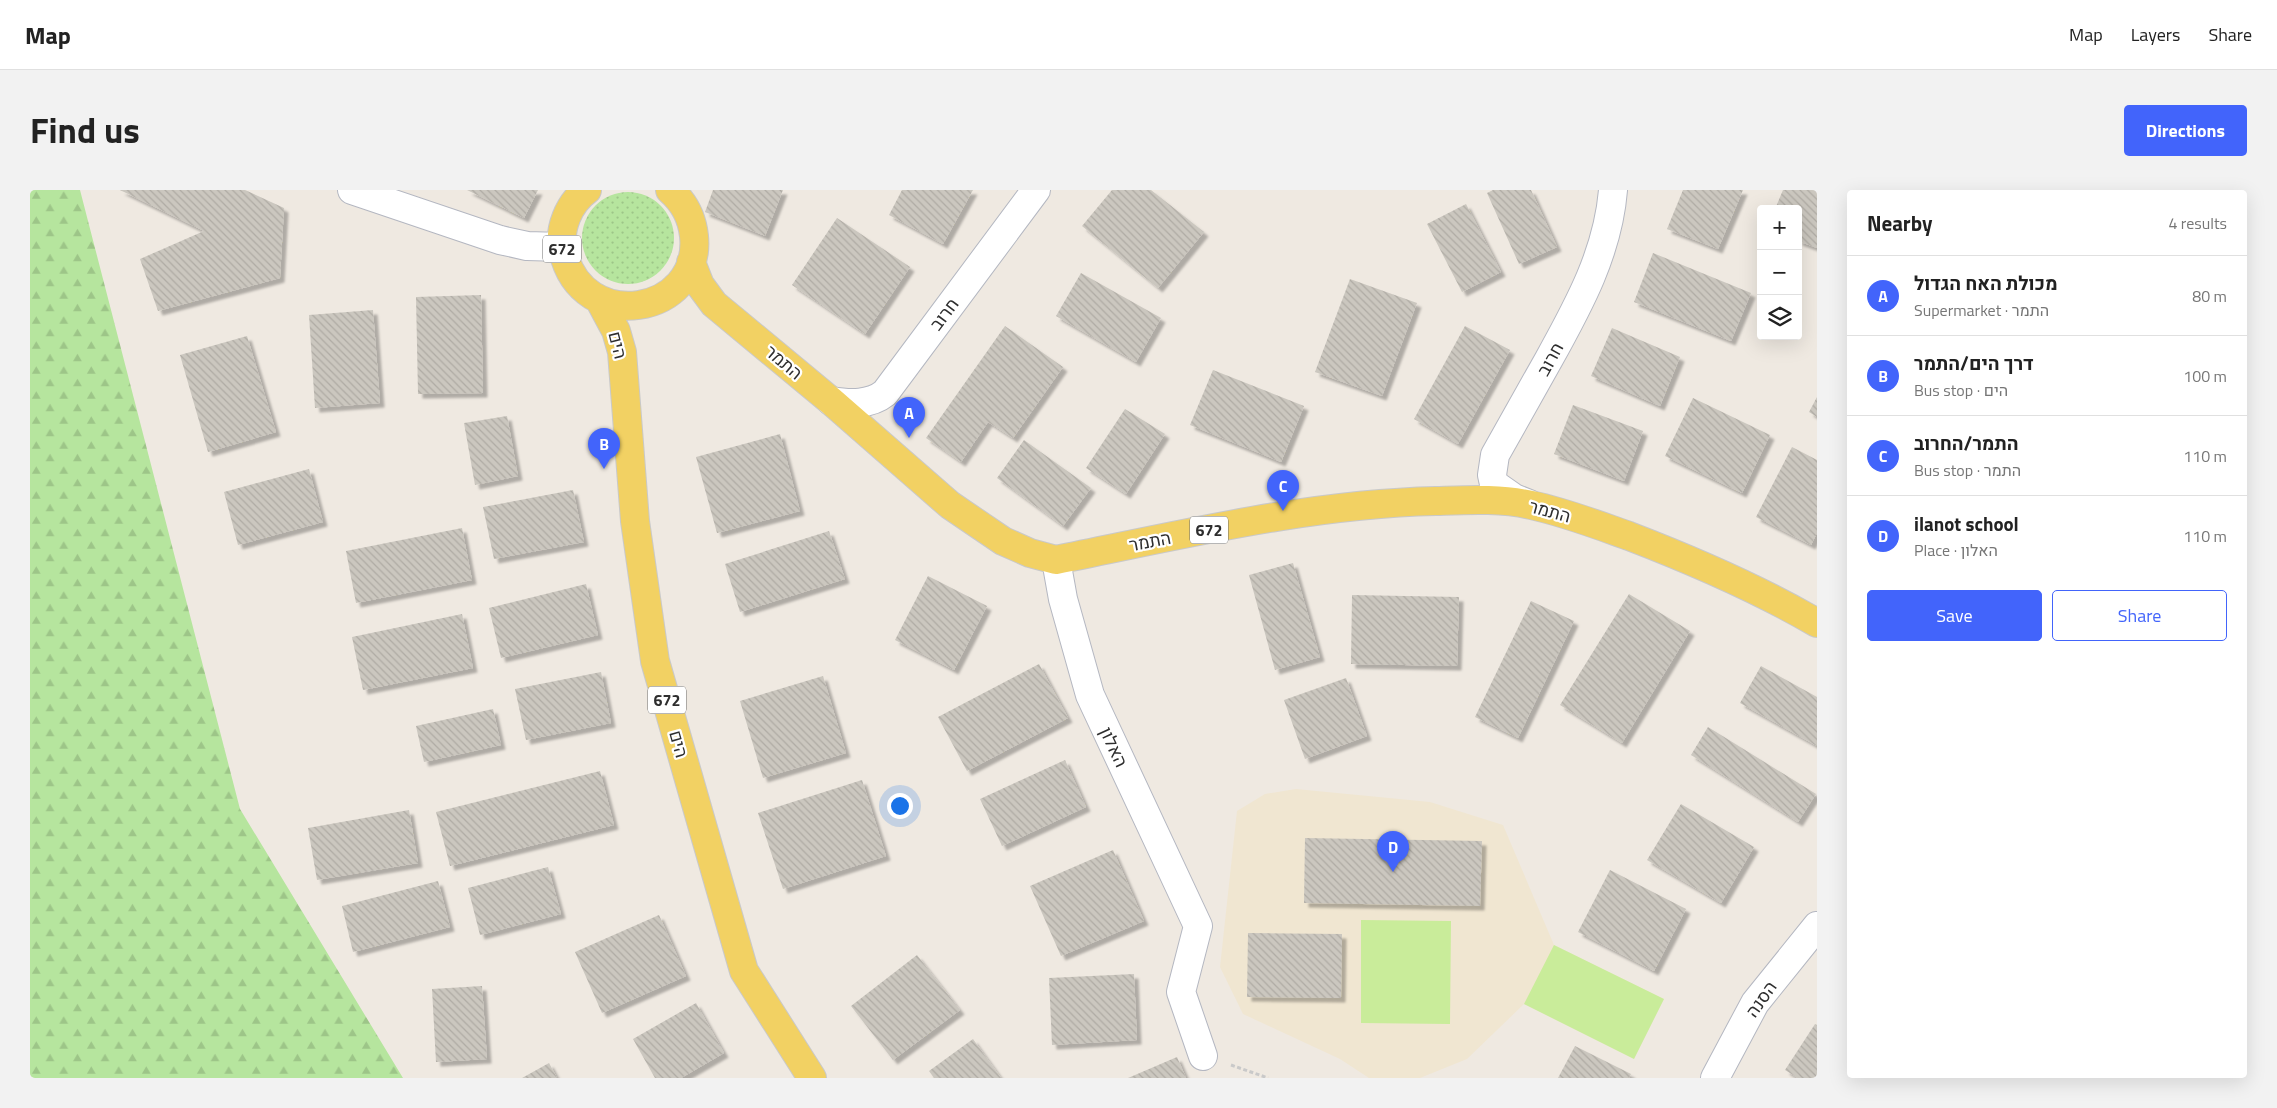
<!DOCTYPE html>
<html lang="en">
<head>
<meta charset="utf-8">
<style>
	body { margin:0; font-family:"Titillium Web",Heebo,sans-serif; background:#f2f2f2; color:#222 }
	.controls { position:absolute; right:15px; top:15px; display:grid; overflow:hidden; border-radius:5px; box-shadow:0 5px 20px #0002 }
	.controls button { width:45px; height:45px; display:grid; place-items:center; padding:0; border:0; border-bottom:1px solid #e0e0e0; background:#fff; color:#222; font:25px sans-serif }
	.you { position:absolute; left:869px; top:615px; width:18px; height:18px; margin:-12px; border:4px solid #fff; border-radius:50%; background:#1a73e8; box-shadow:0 0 0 8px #1a73e833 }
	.badge { display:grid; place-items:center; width:32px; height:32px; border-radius:50%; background:#4264fb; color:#fff; font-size:16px; font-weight:700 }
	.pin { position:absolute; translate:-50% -41px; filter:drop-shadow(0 1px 2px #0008) }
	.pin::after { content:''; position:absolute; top:26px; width:18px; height:15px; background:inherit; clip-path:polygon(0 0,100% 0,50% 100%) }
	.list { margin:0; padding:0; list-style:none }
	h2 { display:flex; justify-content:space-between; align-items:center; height:65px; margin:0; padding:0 20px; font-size:21px }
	h2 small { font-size:16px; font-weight:400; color:#767676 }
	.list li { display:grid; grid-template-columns:32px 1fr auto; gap:15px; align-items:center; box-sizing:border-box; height:80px; padding:0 20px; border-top:1px solid #e0e0e0 }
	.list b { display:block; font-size:19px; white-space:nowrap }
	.list p { margin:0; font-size:16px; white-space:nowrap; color:#767676 }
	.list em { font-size:16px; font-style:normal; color:#767676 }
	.actions { display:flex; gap:10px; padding:15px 20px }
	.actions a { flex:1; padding:11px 0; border:1px solid #4264fb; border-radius:5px; text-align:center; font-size:18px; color:#4264fb }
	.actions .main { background:#4264fb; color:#fff }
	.icon { flex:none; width:28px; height:28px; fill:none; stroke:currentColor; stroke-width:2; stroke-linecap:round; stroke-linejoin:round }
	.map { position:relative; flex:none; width:1787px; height:888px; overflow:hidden; border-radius:5px }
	header { display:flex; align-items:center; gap:30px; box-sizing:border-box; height:70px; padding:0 25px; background:#fff; border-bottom:1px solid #e0e0e0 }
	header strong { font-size:24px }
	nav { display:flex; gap:28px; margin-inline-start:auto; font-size:18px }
	.intro { display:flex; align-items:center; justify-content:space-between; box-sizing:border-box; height:120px; padding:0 30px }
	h1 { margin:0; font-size:35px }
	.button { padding:12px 22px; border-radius:5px; background:#4264fb; color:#fff; font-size:18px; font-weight:700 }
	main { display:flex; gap:30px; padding:0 30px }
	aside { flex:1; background:#fff; border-radius:5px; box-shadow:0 5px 20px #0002 }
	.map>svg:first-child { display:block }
</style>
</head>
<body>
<header>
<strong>Map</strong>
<nav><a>Map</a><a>Layers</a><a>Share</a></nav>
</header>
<div class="intro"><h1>Find us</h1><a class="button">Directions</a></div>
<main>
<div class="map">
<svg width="1787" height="888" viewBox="0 0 1787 888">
	<defs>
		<pattern id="grass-dots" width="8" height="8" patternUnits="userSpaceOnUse" patternTransform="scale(1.25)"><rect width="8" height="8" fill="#b6e59e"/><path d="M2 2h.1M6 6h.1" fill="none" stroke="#9dc588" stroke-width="1.8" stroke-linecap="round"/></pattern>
		<pattern id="forest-firs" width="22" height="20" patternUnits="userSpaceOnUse" patternTransform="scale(1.25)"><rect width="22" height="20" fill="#b6e59e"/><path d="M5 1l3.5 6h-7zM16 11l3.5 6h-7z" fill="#9dc588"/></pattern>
		<pattern id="building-back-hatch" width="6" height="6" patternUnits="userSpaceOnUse" patternTransform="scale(1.25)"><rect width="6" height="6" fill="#cbc7bf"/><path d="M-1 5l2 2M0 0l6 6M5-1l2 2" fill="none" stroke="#afaba4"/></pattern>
		<filter id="shadow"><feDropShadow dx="4.5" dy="4.5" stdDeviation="1" flood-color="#0004"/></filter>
	</defs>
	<rect width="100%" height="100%" fill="#efe9e1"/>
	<!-- education -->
	<path fill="#f0e6d1" d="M1266,599L1400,612L1473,635L1524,755L1634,809L1604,869L1494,814L1437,869L1390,888H1339L1310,869L1213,824L1190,777L1207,621L1235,604Z"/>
	<!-- grass -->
	<path fill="url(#grass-dots)" d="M552 48a46 46 0 1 1 92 0a46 46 0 1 1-92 0Z"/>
	<!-- forest -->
	<path fill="url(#forest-firs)" d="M0,0H50L210,619L373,888H0Z"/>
	<!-- pitch -->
	<path fill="#c9ec9a" d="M1331,730L1421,731L1420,834L1331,833Z
		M1524,755L1634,809L1604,869L1494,814Z"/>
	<!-- building -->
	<path fill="url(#building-back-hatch)" filter="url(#shadow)" d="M90,0H215L254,18L250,88L128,121L110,69L174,41Z
		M437,0H508L494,28Z
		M683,0H753L735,46L675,22Z
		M872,0H943L913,54L859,25Z
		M1082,0H1121L1174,42L1128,98L1052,36Z
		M1463,0H1501L1527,57L1489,74L1457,3Z
		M1653,0H1713L1688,59L1637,39Z
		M1753,0H1787V58L1768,51V19H1745Z
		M1436,14L1471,82L1432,102L1397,34Z
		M807,28L880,77L835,144L762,95Z
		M1623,63L1721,103L1701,151L1604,112Z
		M1051,83L1131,128L1106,172L1026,126Z
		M1320,89L1387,113L1352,206L1285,182Z
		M451,105L453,203L388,204L386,107Z
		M343,120L350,213L285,218L279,125Z
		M975,136L1033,177L983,248L958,232L931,272L896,248Z
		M1435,136L1480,160L1428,254L1384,229Z
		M1582,138L1650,167L1630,216L1561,186Z
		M217,146L246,242L178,262L150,165Z
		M1183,180L1274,216L1251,272L1160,235Z
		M1787,207V227L1779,222Z
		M1663,208L1740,245L1712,303L1635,266Z
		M1543,215L1613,241L1594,291L1524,264Z
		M1095,219L1135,244L1096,304L1056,278Z
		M477,226L488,286L445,295L434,233Z
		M750,244L770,321L687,343L666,267Z
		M994,250L1061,298L1033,336L967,288Z
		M1762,257L1787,270V343L1781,355L1726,327Z
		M279,279L293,332L208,355L194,302Z
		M543,300L554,352L464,369L453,317Z
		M432,338L442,390L326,413L316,361Z
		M799,341L815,389L710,422L695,374Z
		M1263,373L1290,467L1245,480L1219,385Z
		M898,386L957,416L924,480L865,450Z
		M556,394L568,445L471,468L459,418Z
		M1599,404L1660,441L1592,553L1530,515Z
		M1322,405L1429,407L1427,476L1321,474Z
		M1501,411L1544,431L1488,548L1445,527Z
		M432,424L443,478L333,500L322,447Z
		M1009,474L1038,528L937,581L908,527Z
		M1731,476L1787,507V556L1710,513Z
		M571,482L581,533L496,550L485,499Z
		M793,486L816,563L733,588L710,511Z
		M1316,488L1337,546L1275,569L1254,510Z
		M463,519L471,555L394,572L386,536Z
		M1678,537L1786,604L1768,632L1661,565Z
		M1035,570L1056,617L972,656L950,609Z
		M570,581L584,635L420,676L406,622Z
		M832,590L856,666L753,699L728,623Z
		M1651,614L1724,657L1691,713L1617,670Z
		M379,620L388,673L287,690L278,638Z
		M1275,648L1452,651L1450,716L1274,713Z
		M1083,660L1114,731L1031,766L1000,696Z
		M518,677L531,724L450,745L438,698Z
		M1580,680L1656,719L1624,781L1548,742Z
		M408,691L420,737L323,762L312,716Z
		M629,725L656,786L572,823L545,762Z
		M1218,743L1312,744L1311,808L1217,807Z
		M887,765L930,820L863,870L821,816Z
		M1104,784L1107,850L1022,855L1019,788Z
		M452,796L457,869L406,872L402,799Z
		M666,813L694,863L651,888H625L603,849Z
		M1785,834L1787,835V888H1768L1755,880Z
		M943,849L971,888H904L899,881Z
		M1545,856L1601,884L1599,888H1528Z
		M1147,867L1156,888H1098Z
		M519,873L527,888H492Z"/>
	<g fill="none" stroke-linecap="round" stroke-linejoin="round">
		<defs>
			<path id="minor" d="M322,0L470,50L497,56L532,57
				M801,211C820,214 840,215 855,203L1006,0
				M1499,314L1484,308L1464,294L1462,285L1465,265C1483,233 1501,201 1519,169C1549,115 1578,62 1583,0
				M1026,370L1033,409L1060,505L1168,736L1151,802L1173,866
				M1685,888L1725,813L1787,736"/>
			<path id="major" d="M557,0C539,13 528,39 533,61C552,146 672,125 664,46C662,27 654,12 640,0
				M661,72L670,95L684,114L801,211L920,315L973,351L1000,363L1026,370C1151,345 1277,314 1406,311C1437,310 1471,308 1501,315C1534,322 1568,335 1599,346C1664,371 1727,398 1787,433
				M570,111L586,141L592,162L605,331L625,471L714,781L782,888"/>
		</defs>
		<!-- minor casing -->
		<use href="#minor" stroke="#b4b7c1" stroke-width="30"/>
		<!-- major casing -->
		<use href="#major" stroke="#c9c9c9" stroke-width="30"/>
		<!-- path -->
		<path stroke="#c9c9c9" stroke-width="3" stroke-dasharray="4 2.5" stroke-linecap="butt" d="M1201,875L1238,888"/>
		<!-- minor -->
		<use href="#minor" stroke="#fff" stroke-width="28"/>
		<!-- major -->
		<use href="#major" stroke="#f2d163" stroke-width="28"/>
	</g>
	<g text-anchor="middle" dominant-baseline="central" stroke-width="4.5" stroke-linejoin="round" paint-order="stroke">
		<!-- shield labels -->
		<g fill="#fff" stroke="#6d6d6d" stroke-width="1">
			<rect x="513" y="45.5" width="38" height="27" rx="4"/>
			<rect x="1160" y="326.5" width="38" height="27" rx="4"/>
			<rect x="618" y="496.5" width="38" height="27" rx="4"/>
		</g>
		<g font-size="16" font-weight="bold" fill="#2e2e2e">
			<text x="532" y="59">672</text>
			<text x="1179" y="340">672</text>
			<text x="637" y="510">672</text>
		</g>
		<!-- street labels -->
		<g font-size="18" fill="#2e2e2e" stroke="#fff">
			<text transform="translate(914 124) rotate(-53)">חרוב</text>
			<text transform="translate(588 155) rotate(76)">הים</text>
			<text transform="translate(1520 169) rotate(-61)">חרוב</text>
			<text transform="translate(754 172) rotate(40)">התמר</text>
			<text transform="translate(1520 321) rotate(15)">התמר</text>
			<text transform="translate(1120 351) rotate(-11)">התמר</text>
			<text transform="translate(649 554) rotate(74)">הים</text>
			<text transform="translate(1084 557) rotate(65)">האלון</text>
			<text transform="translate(1731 809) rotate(-55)">הסנה</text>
		</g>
	</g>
</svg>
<div class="controls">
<button>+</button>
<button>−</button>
<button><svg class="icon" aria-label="layers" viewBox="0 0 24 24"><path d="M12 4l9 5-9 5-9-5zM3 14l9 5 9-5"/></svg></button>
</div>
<div class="you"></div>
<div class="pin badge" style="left:879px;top:248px">A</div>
<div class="pin badge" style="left:574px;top:279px">B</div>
<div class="pin badge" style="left:1253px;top:321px">C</div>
<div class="pin badge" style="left:1363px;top:682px">D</div>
</div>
<aside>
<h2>Nearby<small>4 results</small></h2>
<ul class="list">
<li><span class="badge">A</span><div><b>מכולת האח הגדול</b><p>Supermarket · התמר</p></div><em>80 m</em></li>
<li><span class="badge">B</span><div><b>דרך הים/התמר</b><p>Bus stop · הים</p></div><em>100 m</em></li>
<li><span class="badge">C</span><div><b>התמר/החרוב</b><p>Bus stop · התמר</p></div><em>110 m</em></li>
<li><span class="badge">D</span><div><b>ilanot school</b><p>Place · האלון</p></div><em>110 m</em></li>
</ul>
<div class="actions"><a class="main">Save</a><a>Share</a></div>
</aside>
</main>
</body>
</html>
